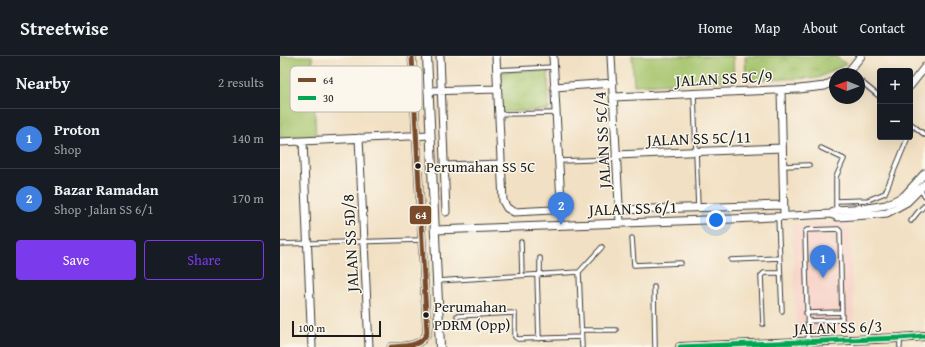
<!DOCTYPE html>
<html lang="en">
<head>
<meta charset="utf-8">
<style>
	body { margin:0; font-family:"Gentium Book Plus",serif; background:#20242c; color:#f1f3f6 }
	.controls { position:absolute; right:12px; top:12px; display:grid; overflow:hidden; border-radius:4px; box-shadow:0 4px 16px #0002 }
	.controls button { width:36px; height:36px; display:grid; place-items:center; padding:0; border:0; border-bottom:1px solid #363941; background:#171b24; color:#f1f3f6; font:20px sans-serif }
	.compass { position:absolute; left:549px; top:12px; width:36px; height:36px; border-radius:50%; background:#171b24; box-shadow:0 4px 16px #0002; rotate:271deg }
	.scale { position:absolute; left:12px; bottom:10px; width:89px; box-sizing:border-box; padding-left:4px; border:2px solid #1c1c1c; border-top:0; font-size:11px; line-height:14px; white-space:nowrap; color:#1c1c1c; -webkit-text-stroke:3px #fbf7ec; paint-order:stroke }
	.you { position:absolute; left:436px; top:164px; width:14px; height:14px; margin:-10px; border:3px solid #fff; border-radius:50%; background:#1a73e8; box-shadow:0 0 0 6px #1a73e833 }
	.badge { display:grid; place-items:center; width:26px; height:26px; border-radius:50%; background:#7c3aed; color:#fff; font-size:13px; font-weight:700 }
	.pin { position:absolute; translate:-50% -33px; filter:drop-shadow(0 1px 2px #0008) }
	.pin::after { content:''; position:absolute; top:21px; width:14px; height:12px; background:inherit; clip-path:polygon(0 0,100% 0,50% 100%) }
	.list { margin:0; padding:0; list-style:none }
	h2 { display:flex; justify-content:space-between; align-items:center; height:52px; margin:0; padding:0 16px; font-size:17px }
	h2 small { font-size:13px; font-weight:400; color:#9ea1a6 }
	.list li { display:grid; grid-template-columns:26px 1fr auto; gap:12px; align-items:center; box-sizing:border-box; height:60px; padding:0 16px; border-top:1px solid #363941 }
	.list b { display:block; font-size:15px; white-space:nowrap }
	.list p { margin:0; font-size:13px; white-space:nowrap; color:#9ea1a6 }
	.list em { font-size:13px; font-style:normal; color:#9ea1a6 }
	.actions { display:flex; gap:8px; padding:12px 16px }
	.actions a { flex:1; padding:9px 0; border:1px solid #7c3aed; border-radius:4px; text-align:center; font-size:14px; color:#7c3aed }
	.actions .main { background:#7c3aed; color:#fff }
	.map { position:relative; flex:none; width:645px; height:291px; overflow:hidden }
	header { display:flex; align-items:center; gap:24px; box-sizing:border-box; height:56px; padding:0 20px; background:#171b24; border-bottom:1px solid #363941 }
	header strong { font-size:19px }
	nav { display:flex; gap:22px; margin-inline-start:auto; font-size:14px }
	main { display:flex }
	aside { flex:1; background:#171b24 }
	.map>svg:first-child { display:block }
</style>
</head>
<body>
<header>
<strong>Streetwise</strong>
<nav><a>Home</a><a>Map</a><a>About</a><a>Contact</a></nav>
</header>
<main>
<aside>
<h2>Nearby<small>2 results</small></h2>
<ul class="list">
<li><span class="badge" style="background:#3f7fe0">1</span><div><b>Proton</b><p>Shop</p></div><em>140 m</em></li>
<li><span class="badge" style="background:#3f7fe0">2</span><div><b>Bazar Ramadan</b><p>Shop · Jalan SS 6/1</p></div><em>170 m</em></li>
</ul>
<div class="actions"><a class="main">Save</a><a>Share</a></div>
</aside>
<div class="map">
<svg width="645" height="291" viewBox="0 0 645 291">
	<defs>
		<pattern id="park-crowns" width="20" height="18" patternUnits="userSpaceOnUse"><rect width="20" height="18" fill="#a5c46c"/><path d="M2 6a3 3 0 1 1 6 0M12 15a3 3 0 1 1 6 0" fill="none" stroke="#8da85d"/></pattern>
	</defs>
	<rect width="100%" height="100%" fill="#fbf7ec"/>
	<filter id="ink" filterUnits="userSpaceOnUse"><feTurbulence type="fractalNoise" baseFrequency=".025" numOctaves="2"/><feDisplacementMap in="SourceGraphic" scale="8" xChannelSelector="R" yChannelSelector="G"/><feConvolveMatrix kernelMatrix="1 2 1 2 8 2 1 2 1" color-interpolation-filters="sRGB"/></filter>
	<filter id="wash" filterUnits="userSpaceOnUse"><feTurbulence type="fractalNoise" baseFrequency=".012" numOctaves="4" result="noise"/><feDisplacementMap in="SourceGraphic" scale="16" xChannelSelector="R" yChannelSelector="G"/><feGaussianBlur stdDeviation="0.9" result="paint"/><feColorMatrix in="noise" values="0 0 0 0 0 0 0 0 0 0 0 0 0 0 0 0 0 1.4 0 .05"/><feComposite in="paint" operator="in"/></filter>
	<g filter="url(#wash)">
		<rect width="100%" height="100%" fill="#f1e0c3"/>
		<!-- built -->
		<path fill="#f7d1c6" d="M569,166L575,274L516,276L512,169Z"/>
		<!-- green -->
		<path fill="#a5c46c" stroke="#607044" d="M0,0H32L36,81L0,82Z
			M352,0H453L454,24L354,29Z"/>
		<!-- park -->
		<path fill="url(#park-crowns)" stroke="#607044" d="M465,0H555L566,8L538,22L466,24Z
			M268,14L269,54L222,56L220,16Z"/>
	</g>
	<g filter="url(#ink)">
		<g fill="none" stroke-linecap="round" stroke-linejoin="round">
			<defs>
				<path id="service" d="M216,14L273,11
					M579,24L600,41
					M414,38L418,152
					M219,58L276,57
					M630,67L645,79
					M630,75L633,69
					M541,92L564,103L556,121V154
					M280,105L336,103
					M503,110L529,109
					M635,128L645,140
					M556,145L588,144L605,137L628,81
					M498,161L502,255
					M631,165L638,156L645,149
					M352,182L354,209L401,207
					M241,186L242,219
					M0,188L141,184
					M260,202V219
					M451,204L499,202
					M299,216L302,291
					M257,219L259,283
					M157,225L299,216L322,191
					M374,231L375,291
					M526,257L561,256
					M177,260L232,257L235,258V281L238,283L301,281
					M483,268L481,220L484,217H500
					M301,274H336
					M620,283V291
					M528,286L525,176L527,174L558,173L560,175L562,263L561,264L528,265"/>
				<path id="minor" d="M160,0L166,156
					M216,0L223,145L227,152L234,156L272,154L278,151L281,146L273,0
					M331,0L340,167
					M564,18L569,15L581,0
					M46,27L133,22
					M630,30L645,11
					M274,31L333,27
					M501,34L504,160
					M148,35L217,33
					M333,41L519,33L545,30L555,24
					M79,82L89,291
					M23,85L32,291
					M0,86L150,79
					M336,99L502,92
					M165,110L221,108
					M339,154L503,149
					M551,158L556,154L588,152L606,149L624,140L645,117
					M155,174L452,163L551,158L558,161L588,159L607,157L627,146L645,128
					M111,291C125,290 141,291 147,277L132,0"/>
				<path id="tertiary" d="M147,0L160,291
					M400,291L620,282L645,280"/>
			</defs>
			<!-- service casing -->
			<use href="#service" stroke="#3c3935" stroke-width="5.5"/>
			<!-- minor casing -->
			<use href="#minor" stroke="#3c3935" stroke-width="9"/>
			<!-- tertiary casing -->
			<use href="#tertiary" stroke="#3c3935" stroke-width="10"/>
			<!-- service -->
			<use href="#service" stroke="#fff" stroke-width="3.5"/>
			<!-- minor -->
			<use href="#minor" stroke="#fff" stroke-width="7"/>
			<!-- tertiary -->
			<use href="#tertiary" stroke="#fff" stroke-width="8"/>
			<defs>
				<path id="bus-1" d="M111,291C125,290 141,291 147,277L132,0"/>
				<path id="bus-2" d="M400,291L620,282L645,280"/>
			</defs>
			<!-- bus-1 casing -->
			<use href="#bus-1" stroke="#fbf7ec" stroke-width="8"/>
			<!-- bus-2 casing -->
			<use href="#bus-2" stroke="#fbf7ec" stroke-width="8"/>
			<!-- bus-1 -->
			<use href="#bus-1" stroke="#7a4b2a" stroke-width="5"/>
			<!-- bus-2 -->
			<use href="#bus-2" stroke="#00a651" stroke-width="5"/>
		</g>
	</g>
	<!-- markers -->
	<g fill="#1c1c1c" stroke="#fbf7ec" stroke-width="1.5">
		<circle cx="138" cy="110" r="3.5"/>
		<circle cx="146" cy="259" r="3.5"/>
	</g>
	<g text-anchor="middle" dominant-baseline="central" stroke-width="3" stroke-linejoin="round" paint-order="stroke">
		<!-- bus labels -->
		<g font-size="15" fill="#1c1c1c" stroke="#fbf7ec" text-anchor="start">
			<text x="146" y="110">Perumahan SS 5C</text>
			<text x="154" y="250">Perumahan<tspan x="154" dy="18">PDRM (Opp)</tspan></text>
		</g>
		<!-- street labels -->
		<g font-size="16" fill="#1c1c1c" stroke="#fbf7ec">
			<text transform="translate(444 22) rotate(-3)">JALAN SS 5C/9</text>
			<text transform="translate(419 82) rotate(-2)">JALAN SS 5C/11</text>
			<text transform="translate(322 84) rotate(-93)">JALAN SS 5C/4</text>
			<text transform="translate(353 152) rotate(-2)">JALAN SS 6/1</text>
			<text transform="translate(70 187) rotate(-93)">JALAN SS 5D/8</text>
			<text transform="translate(558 271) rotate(-2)">JALAN SS 6/3</text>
		</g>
	</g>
	<!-- legend -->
	<rect x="10" y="10" width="132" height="46" rx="6" fill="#fbf7ec" stroke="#b8b5ae" stroke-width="1"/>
	<rect x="18" y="22" width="18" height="4" fill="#7a4b2a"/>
	<rect x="18" y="40" width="18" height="4" fill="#00a651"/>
	<g font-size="11" fill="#1c1c1c">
		<text x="43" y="28">64</text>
		<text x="43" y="46">30</text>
	</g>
	<rect stroke="#fbf7ec" stroke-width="1.5" x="129" y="149" width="23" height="20" rx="4" fill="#7a4b2a"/>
	<g font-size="11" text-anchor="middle" font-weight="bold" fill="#fff">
		<text x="141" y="163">64</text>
	</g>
</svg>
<div class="controls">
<button>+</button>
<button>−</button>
</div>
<svg class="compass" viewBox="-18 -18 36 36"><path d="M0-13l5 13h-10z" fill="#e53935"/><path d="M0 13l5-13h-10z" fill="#9ea1a6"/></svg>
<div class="scale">100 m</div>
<div class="you"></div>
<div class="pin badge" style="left:543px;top:222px;background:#3f7fe0">1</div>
<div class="pin badge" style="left:281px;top:169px;background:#3f7fe0">2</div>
</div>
</main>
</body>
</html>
